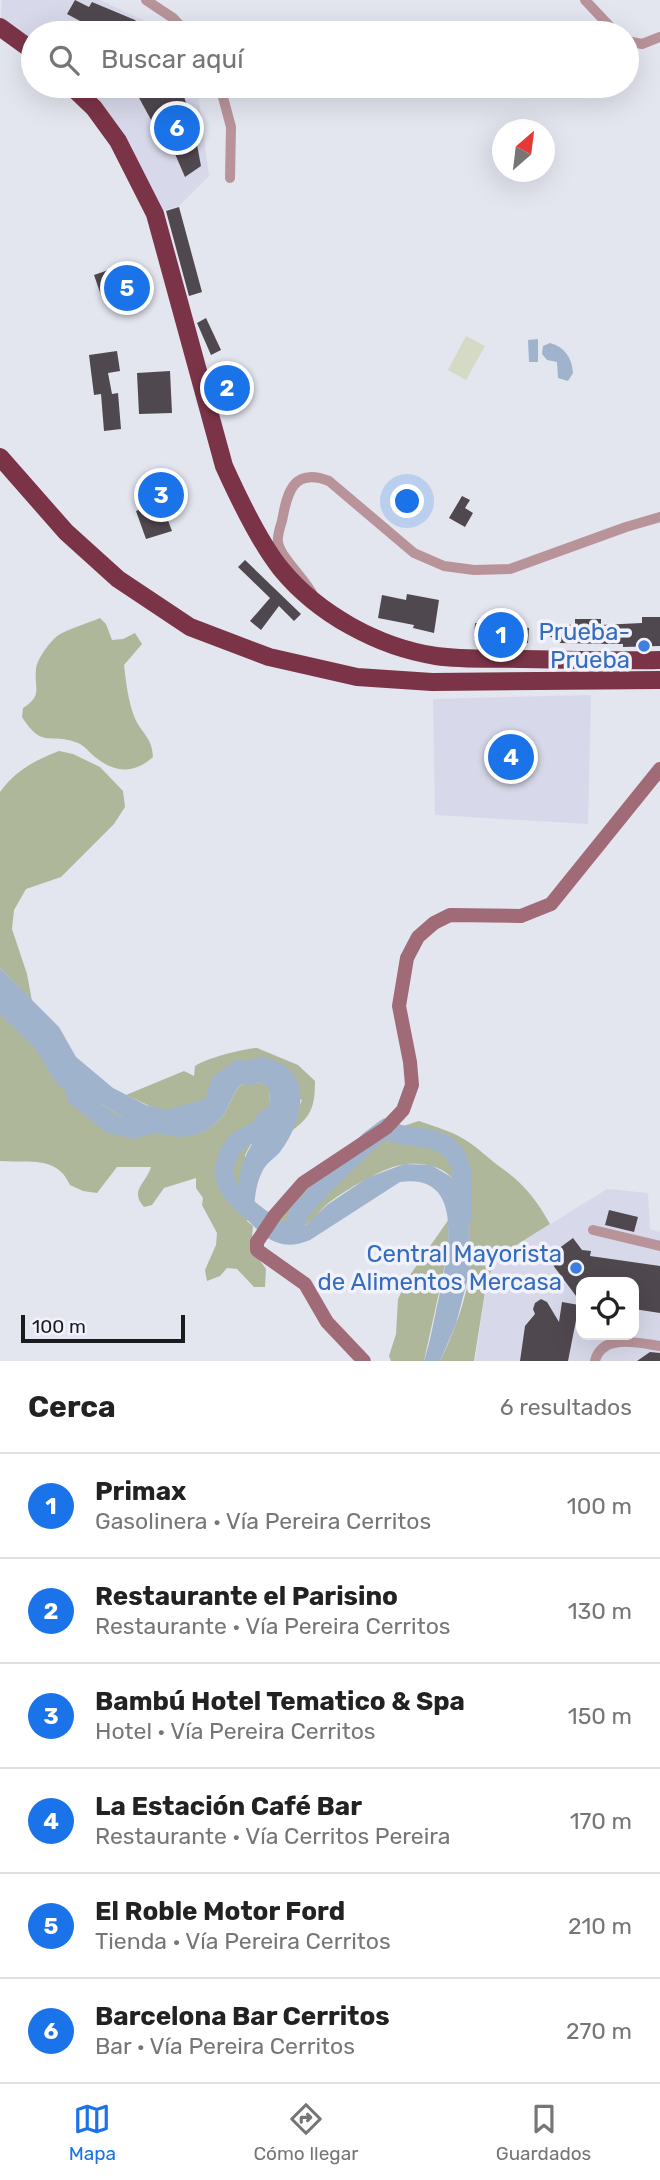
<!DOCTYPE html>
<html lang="es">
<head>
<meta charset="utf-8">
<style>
	body { margin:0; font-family:Rubik,sans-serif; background:#f6f6f6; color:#222 }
	.controls { position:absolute; right:21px; bottom:21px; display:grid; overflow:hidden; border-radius:14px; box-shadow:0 7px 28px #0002 }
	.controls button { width:63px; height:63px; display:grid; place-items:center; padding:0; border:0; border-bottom:2px solid #e0e0e0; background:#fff; color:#222; font:35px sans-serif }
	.compass { position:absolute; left:492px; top:119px; width:63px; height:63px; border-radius:50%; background:#fff; box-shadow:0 7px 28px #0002; rotate:28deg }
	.scale { position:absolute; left:21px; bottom:18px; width:164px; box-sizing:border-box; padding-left:7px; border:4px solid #1a1b1e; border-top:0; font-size:19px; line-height:24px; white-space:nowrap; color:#1a1b1e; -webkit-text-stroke:5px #f1f2fc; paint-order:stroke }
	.you { position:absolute; left:408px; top:502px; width:24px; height:24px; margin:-18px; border:5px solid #fff; border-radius:50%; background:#1a73e8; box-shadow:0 0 0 10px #1a73e833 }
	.badge { display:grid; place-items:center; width:46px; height:46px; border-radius:50%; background:#1a73e8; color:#fff; font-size:23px; font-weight:700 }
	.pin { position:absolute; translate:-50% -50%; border:4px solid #fff; box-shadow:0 2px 7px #0006 }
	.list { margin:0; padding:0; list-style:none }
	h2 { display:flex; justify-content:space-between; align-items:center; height:91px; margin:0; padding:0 28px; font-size:30px }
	h2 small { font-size:23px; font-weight:400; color:#767676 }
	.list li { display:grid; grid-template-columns:46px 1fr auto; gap:21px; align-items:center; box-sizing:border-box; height:105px; padding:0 28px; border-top:2px solid #e0e0e0 }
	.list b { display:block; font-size:26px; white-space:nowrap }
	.list p { margin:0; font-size:23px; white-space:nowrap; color:#767676 }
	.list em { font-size:23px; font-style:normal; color:#767676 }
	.icon { flex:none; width:38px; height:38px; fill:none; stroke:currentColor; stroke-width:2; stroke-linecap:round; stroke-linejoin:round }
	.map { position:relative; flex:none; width:660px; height:1361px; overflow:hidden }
	.search { position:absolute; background:#fff; box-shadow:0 7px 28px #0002; left:21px; right:21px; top:21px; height:77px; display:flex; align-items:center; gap:18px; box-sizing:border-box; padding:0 24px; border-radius:38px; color:#767676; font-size:26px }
	.sheet { height:721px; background:#fff }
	nav { display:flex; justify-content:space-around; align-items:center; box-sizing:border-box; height:98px; border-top:2px solid #e0e0e0; background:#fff; font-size:19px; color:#767676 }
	nav a { display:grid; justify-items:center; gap:4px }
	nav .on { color:#1a73e8 }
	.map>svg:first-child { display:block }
</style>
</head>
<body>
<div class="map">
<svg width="660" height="1361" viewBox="0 0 660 1361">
	<rect width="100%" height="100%" fill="#e3e5ef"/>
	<!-- built -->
	<path fill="#d7d9ea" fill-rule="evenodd" d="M2,0H100L158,27L163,33H33V51L0,27Z
		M71,86H197L209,176L179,206L155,214L139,181Z
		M591,695L588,824L435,815L433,699Z
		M607,1189L648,1193L650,1229L660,1232V1361H475L487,1279L499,1256ZM581,1282H634V1335H581Z"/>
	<!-- green -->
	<path fill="#d4dac5" d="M466,336L485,346L466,380L448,370Z"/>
	<!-- forest -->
	<path fill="#afb79a" d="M100,618L106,624L112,640L123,639L135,633L142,644L124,665C126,682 128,700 134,716C141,734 152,736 153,757C135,774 114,773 95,757C89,752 85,746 78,743C50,732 43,750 22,717L23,708C43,695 34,690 36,670C36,661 48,644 55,638C63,630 89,623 100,618Z
		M59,751L73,754L100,767L123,791L125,807L114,824L61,877L26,889L14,910L12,929L27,974L32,1001L0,968V792C16,770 34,761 59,751Z
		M0,994C18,1009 32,1026 45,1046C52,1056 57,1069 65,1078C75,1089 87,1095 100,1103C134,1125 185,1156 220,1119C237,1100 231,1072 269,1086L270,1108L245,1155L247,1221L253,1226L251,1248L266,1269L265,1287H254L237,1269L227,1268L220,1276L207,1281L205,1270L216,1245L217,1233L202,1205L203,1198L196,1188V1178L164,1188L152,1205L144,1207C129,1190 146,1184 151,1167H117L97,1193L83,1191L70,1185C57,1155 29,1163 0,1161Z
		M257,1048L298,1065L315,1081C315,1108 311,1117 289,1133L302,1100L235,1064L213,1107L184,1114L154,1108L126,1095L184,1071L194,1076L195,1066C207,1058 243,1049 257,1048Z
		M419,1121C436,1127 455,1132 470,1143C479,1149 487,1157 496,1164C521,1181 535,1197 550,1224L499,1256L487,1279L474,1361H440C453,1335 467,1298 470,1269C471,1259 469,1248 469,1237C467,1195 458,1161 407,1164C386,1165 342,1192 326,1205C320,1211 314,1219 307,1224C297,1231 282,1233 272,1229L303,1183L386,1128H397Z
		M449,1219L448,1251L424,1361H391L389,1356L396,1334L398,1299L410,1275Z"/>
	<!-- water -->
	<path fill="#9fb4cc" d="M538,339V362H529L528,340Z
		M550,343C565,347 572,358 573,373L568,381L558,378L557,362L547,360L542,354L543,346Z
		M0,968L59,1027L76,1057L113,1088L146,1105L184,1114L213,1107L235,1064C244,1062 258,1056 267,1058C316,1070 303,1121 280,1152C274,1159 266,1163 262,1172C256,1184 255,1196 254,1209L272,1229L281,1232L306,1225L327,1205L367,1178L404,1164L431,1165L451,1177L462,1191L468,1208L470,1270L456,1324L440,1361H424C431,1340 434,1318 439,1297C447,1258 468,1172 400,1182L310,1240C291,1248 277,1246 261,1233C246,1220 240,1211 239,1192C235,1146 278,1127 268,1086C231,1072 237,1100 220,1119C185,1157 134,1125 100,1103C87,1095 75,1089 65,1078C57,1069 52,1056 45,1046C32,1026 18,1009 0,994Z"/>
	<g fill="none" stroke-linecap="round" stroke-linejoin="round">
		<!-- river -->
		<path stroke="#9fb4cc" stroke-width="19" d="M0,1001L43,1043L63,1076L78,1090L76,1096L111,1124L133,1129L213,1107L220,1083L239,1069L249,1076
			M282,1109L264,1121L259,1131C243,1136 233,1142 227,1158C212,1191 259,1216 281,1233L293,1229L299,1213L325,1184L370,1140L386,1128C397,1136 411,1136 424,1138C470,1144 462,1181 462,1217"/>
	</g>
	<!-- building -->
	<path fill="#4f484f" d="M75,0L89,7L92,2L135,20L148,33H88L78,24L80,21L67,14Z
		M141,86H181L195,134L201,166L185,177L172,147L167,149L138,96Z
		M179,207L202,292L189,296L166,211Z
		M123,265L132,287L102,298L94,275Z
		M206,318L221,350L211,355L197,323Z
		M117,351L120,371L108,373L112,394L118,393L121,429L104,431L101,394L94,395L89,355Z
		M170,371L172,413L139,414L137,373Z
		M462,496L470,500L465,508L473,513L465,527L449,518Z
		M161,502L172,531L146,539L136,511Z
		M245,560L301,614L294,621L279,606L261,630L250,621L270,598L238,567Z
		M407,594L439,600L434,633L413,628L414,625L378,618L382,595L406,600Z
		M642,617H660V646L623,647V644H610L559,643V638L550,637V624L575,625V619H601V625L642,623Z
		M475,623L529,628L528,643L474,638Z
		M609,1210L638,1217L634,1232L605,1225Z
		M573,1238L582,1250L591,1251L590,1256L660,1266V1313L634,1309V1282H581L579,1300L547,1257Z
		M541,1299L547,1302L559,1322L562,1302L579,1305L568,1361H520L525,1326L535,1314L533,1309L535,1303Z
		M650,1352L660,1353V1361H637Z"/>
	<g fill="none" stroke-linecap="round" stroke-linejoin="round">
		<!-- street -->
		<path stroke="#b8939a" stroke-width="10" d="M146,0L173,18L187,33
			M585,0L616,33
			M627,41L642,44L660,37
			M220,86L231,127L230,178
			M314,597C306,579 281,559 278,542C277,536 280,527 282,521C287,493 293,467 329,481L414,553L444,566L474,570L510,569L626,527L660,517
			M593,1230L660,1246
			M595,1361C602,1333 639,1343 660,1346"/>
		<!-- secondary -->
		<path stroke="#a06b76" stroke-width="14" d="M364,1361L327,1322L305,1284L257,1250V1242L275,1215L303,1183L386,1128L403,1110L412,1085L410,1062L399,1006L407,958L418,937L434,923L450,915L521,916L551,904L660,769"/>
		<!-- highway -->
		<path stroke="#7b3447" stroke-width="18" d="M0,27L33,51
			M71,86L94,108L118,141L155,214L224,466C238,497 260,543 281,569C318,614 378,647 436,656C464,660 494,658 521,659C568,660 614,661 660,660
			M0,457L66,532L118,579L190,627L269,657L357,677L432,682L660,680"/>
	</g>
	<!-- markers -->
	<g fill="#3f7fe0" stroke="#f1f2fc" stroke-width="2.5">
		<circle cx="644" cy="646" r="7"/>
		<circle cx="576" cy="1268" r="7"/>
	</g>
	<g text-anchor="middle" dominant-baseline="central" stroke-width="7" stroke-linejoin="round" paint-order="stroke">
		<!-- shop labels -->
		<g font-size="24" fill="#366cbe" stroke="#f1f2fc" text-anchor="end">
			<text x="630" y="632">Prueba-<tspan x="630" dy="28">Prueba</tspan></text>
			<text x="562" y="1254">Central Mayorista<tspan x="562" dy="28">de Alimentos Mercasa</tspan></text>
		</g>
	</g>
</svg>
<div class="controls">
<button><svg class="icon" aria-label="locate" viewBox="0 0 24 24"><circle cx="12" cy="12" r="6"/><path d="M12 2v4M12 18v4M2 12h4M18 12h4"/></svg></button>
</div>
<svg class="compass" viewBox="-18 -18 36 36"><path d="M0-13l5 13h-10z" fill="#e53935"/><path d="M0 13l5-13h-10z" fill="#767676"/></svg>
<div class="scale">100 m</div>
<div class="you"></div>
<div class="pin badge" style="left:501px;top:635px">1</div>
<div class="pin badge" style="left:227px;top:388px">2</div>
<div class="pin badge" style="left:161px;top:495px">3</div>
<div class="pin badge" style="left:511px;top:757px">4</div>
<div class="pin badge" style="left:127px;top:288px">5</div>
<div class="pin badge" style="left:177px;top:128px">6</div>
<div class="search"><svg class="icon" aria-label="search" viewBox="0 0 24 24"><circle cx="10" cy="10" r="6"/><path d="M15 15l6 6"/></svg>Buscar aquí</div>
</div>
<section class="sheet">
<h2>Cerca<small>6 resultados</small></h2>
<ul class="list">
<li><span class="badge">1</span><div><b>Primax</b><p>Gasolinera · Vía Pereira Cerritos</p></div><em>100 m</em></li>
<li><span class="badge">2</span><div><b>Restaurante el Parisino</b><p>Restaurante · Vía Pereira Cerritos</p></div><em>130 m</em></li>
<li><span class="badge">3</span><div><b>Bambú Hotel Tematico &amp; Spa</b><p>Hotel · Vía Pereira Cerritos</p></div><em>150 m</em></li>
<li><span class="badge">4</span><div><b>La Estación Café Bar</b><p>Restaurante · Vía Cerritos Pereira</p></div><em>170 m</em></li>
<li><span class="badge">5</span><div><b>El Roble Motor Ford</b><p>Tienda · Vía Pereira Cerritos</p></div><em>210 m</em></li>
<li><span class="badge">6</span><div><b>Barcelona Bar Cerritos</b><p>Bar · Vía Pereira Cerritos</p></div><em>270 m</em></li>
</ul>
</section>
<nav>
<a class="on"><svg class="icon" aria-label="map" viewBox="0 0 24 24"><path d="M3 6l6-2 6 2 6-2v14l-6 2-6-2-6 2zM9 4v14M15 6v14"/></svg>Mapa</a>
<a><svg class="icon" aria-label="directions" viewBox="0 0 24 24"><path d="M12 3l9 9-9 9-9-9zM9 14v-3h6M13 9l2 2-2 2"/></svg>Cómo llegar</a>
<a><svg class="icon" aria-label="saved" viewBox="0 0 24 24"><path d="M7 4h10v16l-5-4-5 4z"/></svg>Guardados</a>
</nav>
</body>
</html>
